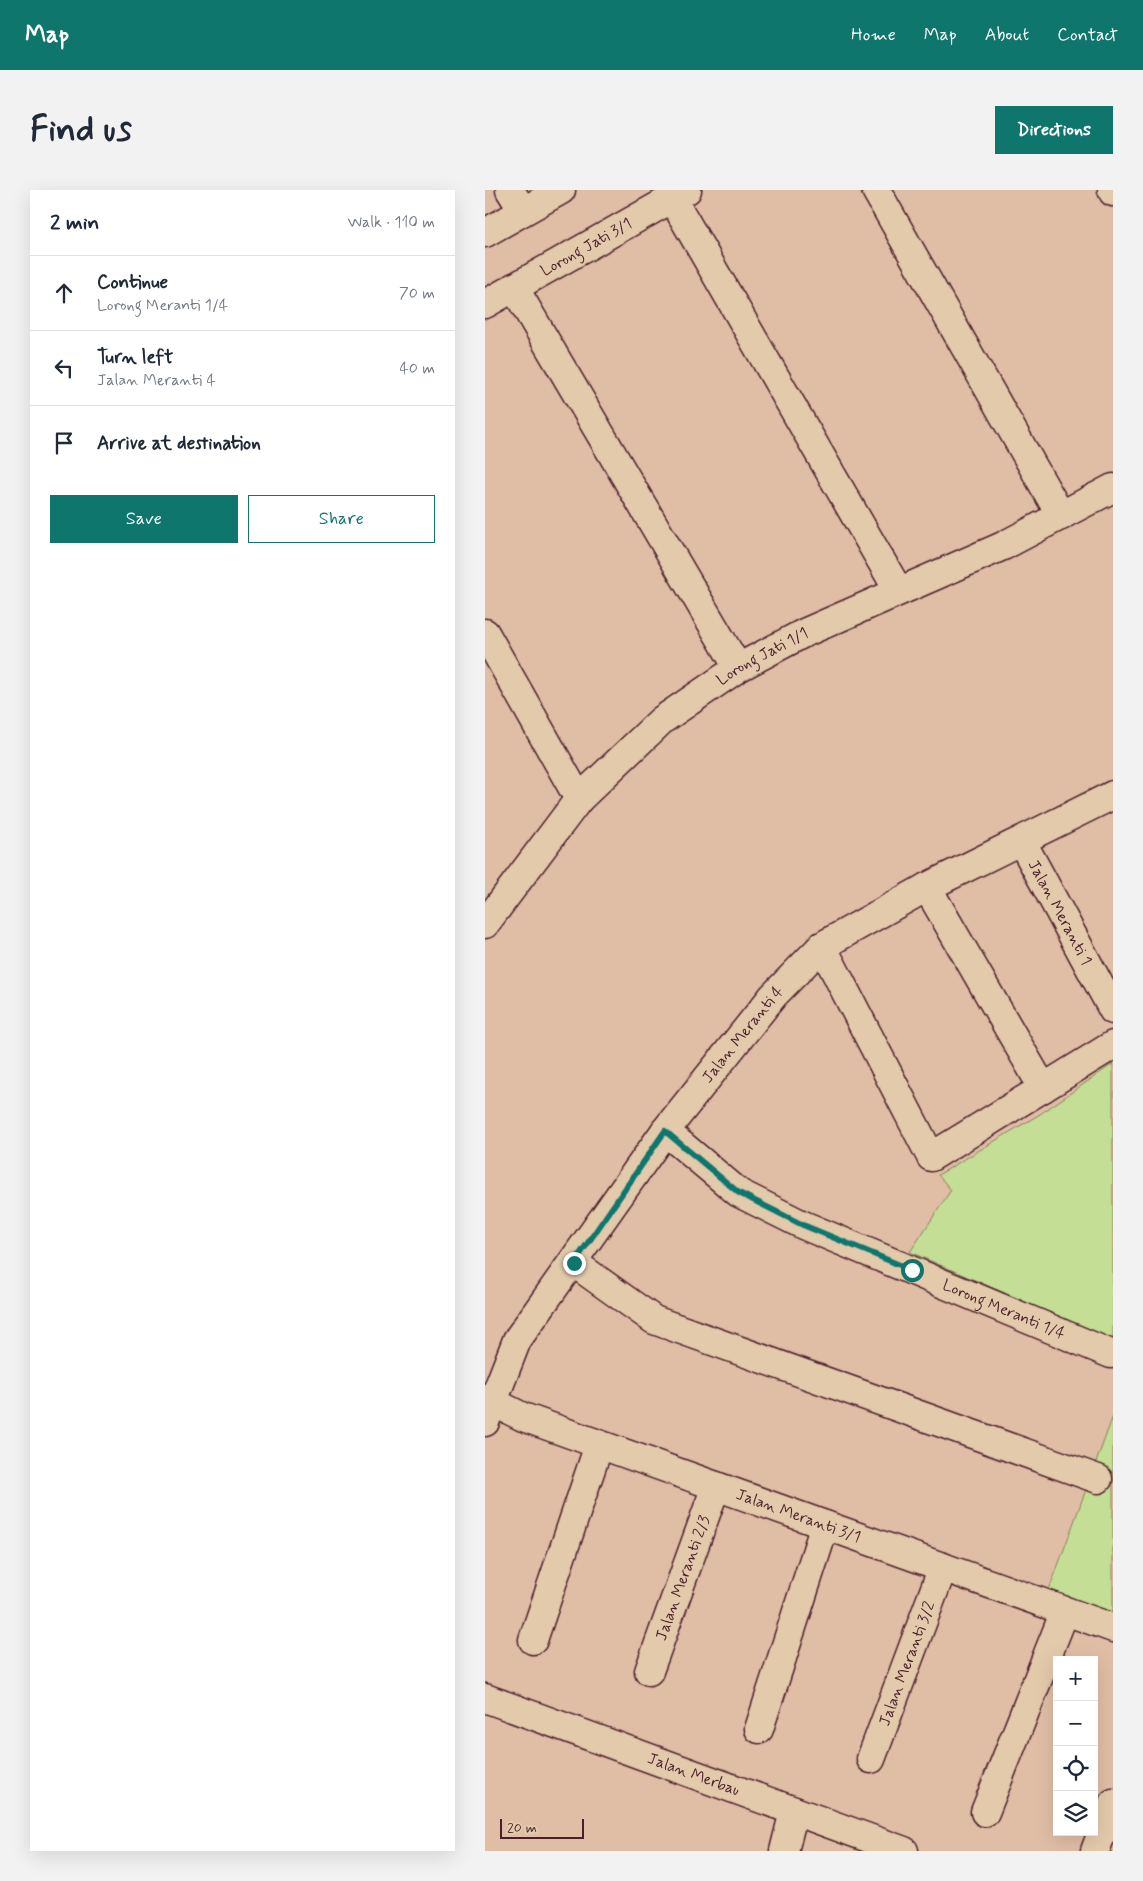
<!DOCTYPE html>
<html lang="en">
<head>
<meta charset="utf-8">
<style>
	body { margin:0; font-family:Mynerve,sans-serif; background:#f2f2f3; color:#1f2937 }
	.controls { position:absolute; right:15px; bottom:15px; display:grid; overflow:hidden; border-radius:0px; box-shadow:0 5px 20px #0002 }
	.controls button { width:45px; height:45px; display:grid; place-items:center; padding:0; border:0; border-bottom:1px solid #e0e1e3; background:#fff; color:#1f2937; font:25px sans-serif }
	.scale { position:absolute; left:15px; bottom:12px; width:84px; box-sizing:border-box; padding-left:5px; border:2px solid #4a1f2b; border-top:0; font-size:14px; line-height:18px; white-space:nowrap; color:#4a1f2b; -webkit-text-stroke:4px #e3caab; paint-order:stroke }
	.stop { position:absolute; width:15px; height:15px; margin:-11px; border:4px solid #0f766e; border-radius:50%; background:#fff }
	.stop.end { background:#0f766e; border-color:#fff; box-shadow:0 1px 5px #0008 }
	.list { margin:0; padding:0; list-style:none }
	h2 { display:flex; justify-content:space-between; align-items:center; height:65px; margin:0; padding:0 20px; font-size:21px }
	h2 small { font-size:16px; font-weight:400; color:#747a83 }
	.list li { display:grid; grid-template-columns:32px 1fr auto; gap:15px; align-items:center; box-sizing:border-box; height:75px; padding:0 20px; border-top:1px solid #e0e1e3 }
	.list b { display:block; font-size:19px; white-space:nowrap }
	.list p { margin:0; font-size:16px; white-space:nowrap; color:#747a83 }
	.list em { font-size:16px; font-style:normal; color:#747a83 }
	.actions { display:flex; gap:10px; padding:15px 20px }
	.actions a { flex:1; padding:11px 0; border:1px solid #0f766e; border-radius:0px; text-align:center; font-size:18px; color:#0f766e }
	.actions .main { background:#0f766e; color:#fff }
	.icon { flex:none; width:28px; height:28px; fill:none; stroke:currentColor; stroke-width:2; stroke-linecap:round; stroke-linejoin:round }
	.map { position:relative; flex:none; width:628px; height:1661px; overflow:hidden; border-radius:0px }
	header { display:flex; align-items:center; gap:30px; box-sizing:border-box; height:70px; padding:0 25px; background:#0f766e; color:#fff }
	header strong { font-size:24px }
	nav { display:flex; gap:28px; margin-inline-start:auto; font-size:18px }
	.intro { display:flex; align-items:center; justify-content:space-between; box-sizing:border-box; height:120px; padding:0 30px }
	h1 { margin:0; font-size:35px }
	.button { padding:12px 22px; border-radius:0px; background:#0f766e; color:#fff; font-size:18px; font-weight:700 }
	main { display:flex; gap:30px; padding:0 30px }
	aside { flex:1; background:#fff; border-radius:0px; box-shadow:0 5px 20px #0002 }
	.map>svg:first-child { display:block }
</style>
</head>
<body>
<header>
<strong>Map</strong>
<nav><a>Home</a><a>Map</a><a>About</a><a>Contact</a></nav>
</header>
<div class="intro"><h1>Find us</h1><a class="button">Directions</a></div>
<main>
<aside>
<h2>2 min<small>Walk · 110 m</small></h2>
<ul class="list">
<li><svg class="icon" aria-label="ahead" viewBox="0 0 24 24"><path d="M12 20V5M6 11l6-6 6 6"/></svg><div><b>Continue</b><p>Lorong Meranti 1/4</p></div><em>70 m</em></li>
<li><svg class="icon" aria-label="left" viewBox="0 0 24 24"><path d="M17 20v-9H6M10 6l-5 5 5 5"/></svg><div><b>Turn left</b><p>Jalan Meranti 4</p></div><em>40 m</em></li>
<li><svg class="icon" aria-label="arrive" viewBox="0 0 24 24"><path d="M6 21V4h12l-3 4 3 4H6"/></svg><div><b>Arrive at destination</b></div></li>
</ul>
<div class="actions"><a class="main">Save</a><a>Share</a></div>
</aside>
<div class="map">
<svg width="628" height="1661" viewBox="0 0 628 1661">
	<rect width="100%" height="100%" fill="#e0bea5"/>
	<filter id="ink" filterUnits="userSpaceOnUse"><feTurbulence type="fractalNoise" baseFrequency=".02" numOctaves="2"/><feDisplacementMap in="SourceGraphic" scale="10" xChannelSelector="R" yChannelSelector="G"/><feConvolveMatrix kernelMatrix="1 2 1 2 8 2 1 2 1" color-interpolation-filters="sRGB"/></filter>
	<g filter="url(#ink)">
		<!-- green -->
		<path fill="#c4de95" stroke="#877e60" d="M628,874V1150L425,1062L466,1000L453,985L555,924Z
			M628,1226V1424L564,1400Z"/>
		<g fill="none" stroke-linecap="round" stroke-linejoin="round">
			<defs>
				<g id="minor">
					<path d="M25,0L38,21"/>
					<path d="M391,0L576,326"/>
					<path d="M627,0L628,2"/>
					<path d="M187,8L413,400"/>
					<path d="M0,43L76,0"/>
					<path d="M29,97L253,478"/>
					<path id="s1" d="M0,114L202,0"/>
					<path d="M0,443L94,609"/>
					<path id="s2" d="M537,652L628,820"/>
					<path d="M442,697L558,898"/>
					<path id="s3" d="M0,734L94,609L177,530L253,478L319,443L518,356L628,298"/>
					<path d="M337,756L446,967L628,855"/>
					<path id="s4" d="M180,941L254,1003L318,1035L626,1164"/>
					<path d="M89,1073L169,1130L613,1289"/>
					<path id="s5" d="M0,1208L38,1227L628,1438"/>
					<path id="s6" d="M0,1232L32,1150L180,941L288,806L337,756L442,697L628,605"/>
					<path d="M48,1450L114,1255"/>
					<path id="s7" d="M164,1481L231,1296"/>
					<path id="s8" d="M0,1508L419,1661"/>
					<path d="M274,1539L340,1335"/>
					<path id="s9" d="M386,1569L458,1377"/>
					<path d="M500,1622L580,1421"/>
					<path d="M299,1661L309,1621"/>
					<path d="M610,1661L628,1613"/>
				</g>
			</defs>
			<!-- minor casing -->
			<use href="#minor" stroke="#4a1f2b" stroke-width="31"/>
			<!-- minor -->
			<use href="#minor" stroke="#e3caab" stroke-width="28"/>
		</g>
	</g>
	<g fill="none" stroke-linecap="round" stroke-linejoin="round" filter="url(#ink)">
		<!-- route -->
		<path stroke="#0f766e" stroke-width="6" d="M89,1073L180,941L254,1003L318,1035L427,1080"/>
	</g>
	<g text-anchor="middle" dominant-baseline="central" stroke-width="4" stroke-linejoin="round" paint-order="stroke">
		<!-- street labels -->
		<g font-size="16" fill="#4a1f2b" stroke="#e3caab">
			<text stroke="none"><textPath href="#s1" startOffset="116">Lorong Jati 3/1</textPath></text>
			<text stroke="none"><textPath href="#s3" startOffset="390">Lorong Jati 1/1</textPath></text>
			<text stroke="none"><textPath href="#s2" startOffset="80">Jalan Meranti 1</textPath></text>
			<text stroke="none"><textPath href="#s6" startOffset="468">Jalan Meranti 4</textPath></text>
			<text stroke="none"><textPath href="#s4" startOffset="386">Lorong Meranti 1/4</textPath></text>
			<text stroke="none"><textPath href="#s5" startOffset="335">Jalan Meranti 3/1</textPath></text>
			<text stroke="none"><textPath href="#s7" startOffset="99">Jalan Meranti 2/3</textPath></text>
			<text stroke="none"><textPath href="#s9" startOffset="102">Jalan Meranti 3/2</textPath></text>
			<text stroke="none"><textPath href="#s8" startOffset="222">Jalan Merbau</textPath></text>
		</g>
	</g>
</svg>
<div class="controls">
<button>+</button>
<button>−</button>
<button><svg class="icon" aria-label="locate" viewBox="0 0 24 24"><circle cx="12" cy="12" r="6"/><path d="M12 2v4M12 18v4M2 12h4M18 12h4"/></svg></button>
<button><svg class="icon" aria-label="layers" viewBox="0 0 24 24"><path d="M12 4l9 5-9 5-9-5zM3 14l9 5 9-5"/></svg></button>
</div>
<div class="scale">20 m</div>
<div class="stop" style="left:427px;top:1080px"></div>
<div class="stop end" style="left:89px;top:1073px"></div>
</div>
</main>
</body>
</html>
